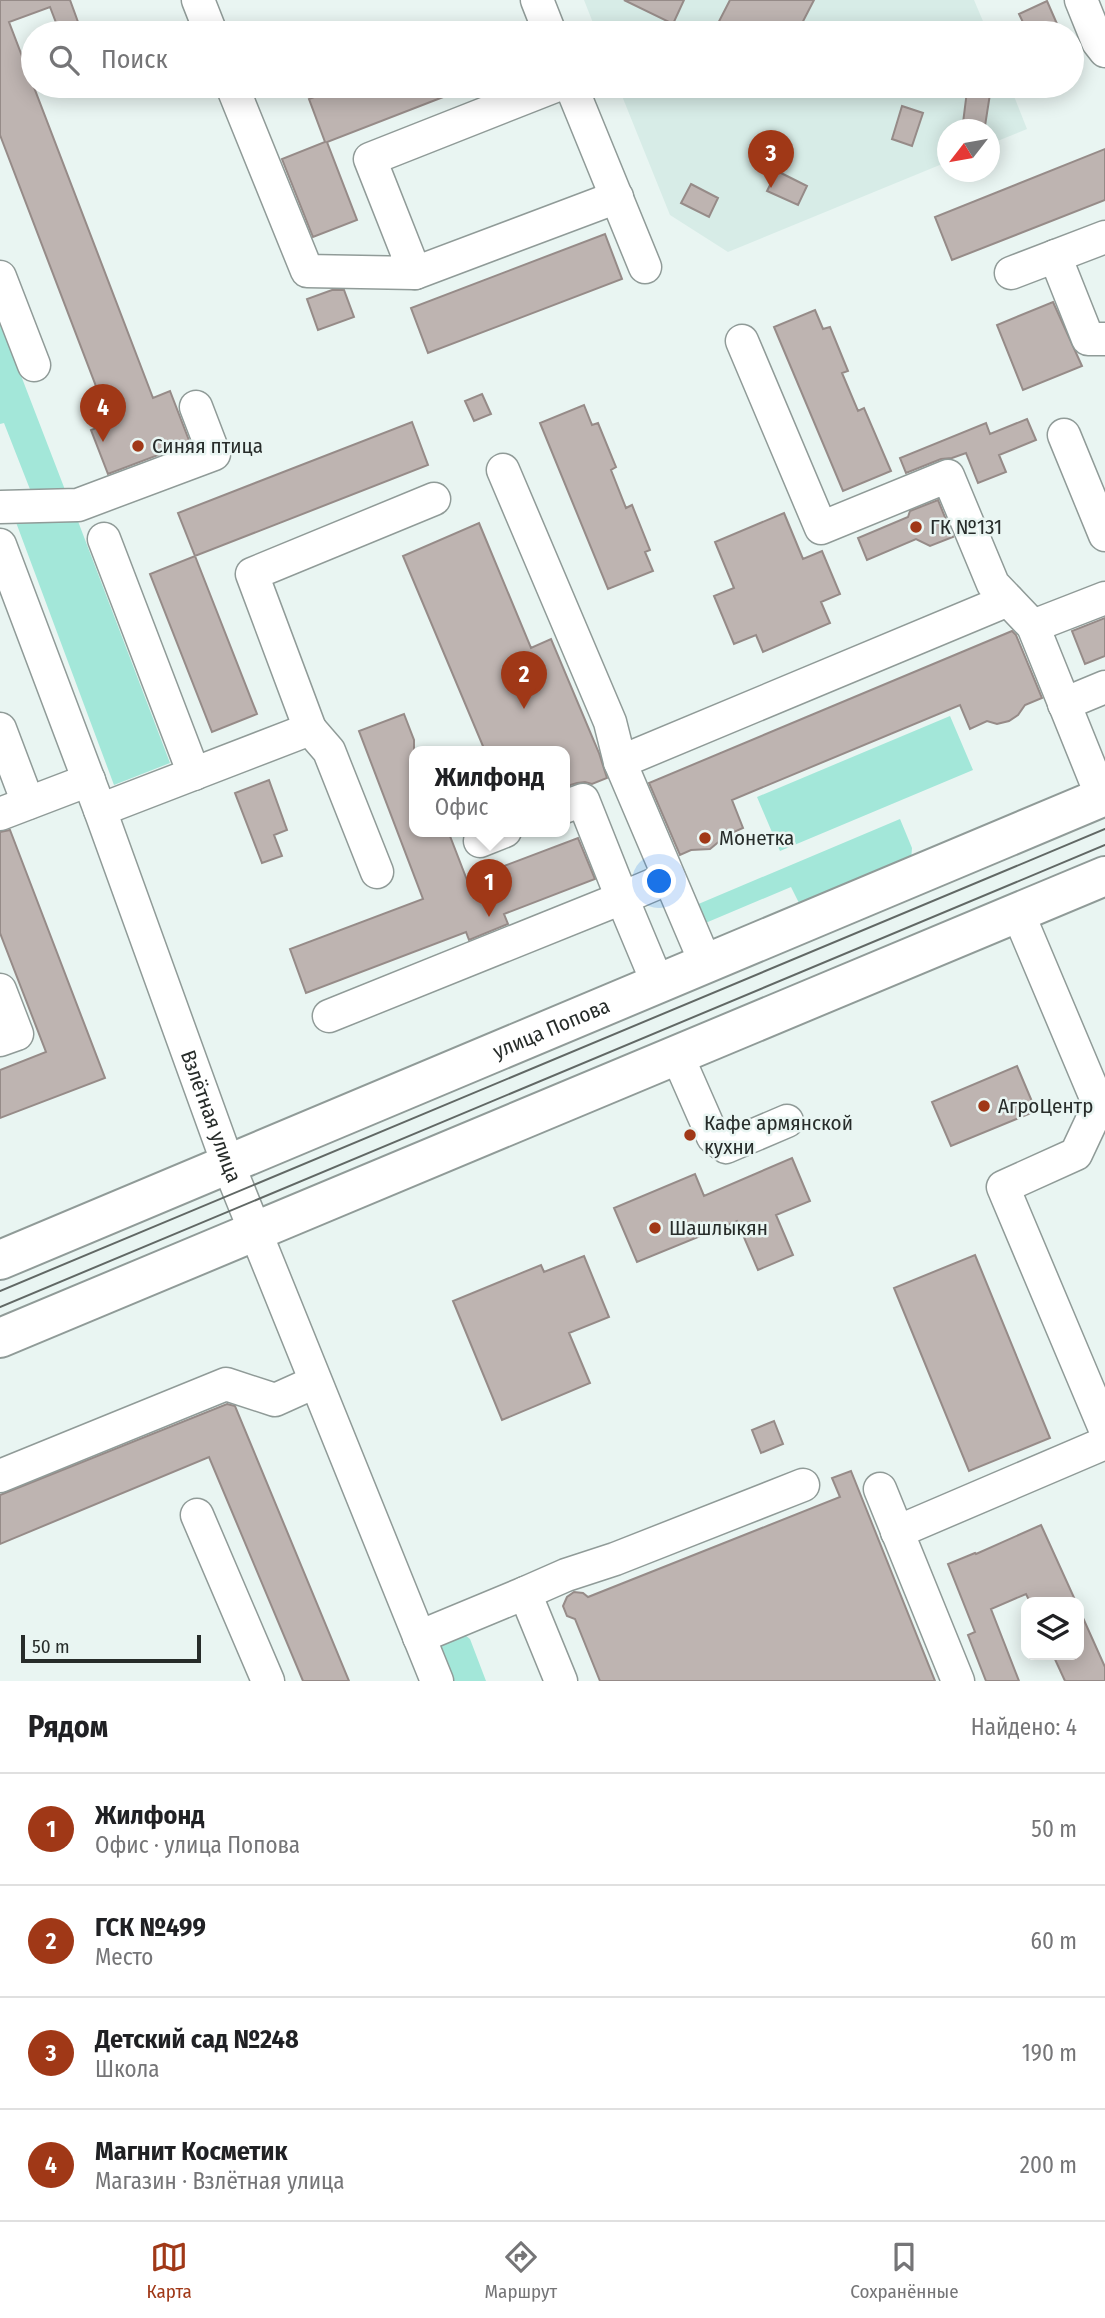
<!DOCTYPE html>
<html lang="ru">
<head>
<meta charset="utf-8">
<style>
	body { margin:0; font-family:"Fira Sans Condensed",sans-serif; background:#f6f6f6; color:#202124 }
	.controls { position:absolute; right:21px; bottom:21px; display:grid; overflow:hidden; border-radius:14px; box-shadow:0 4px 18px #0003 }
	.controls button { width:63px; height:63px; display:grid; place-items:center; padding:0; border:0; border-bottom:2px solid #e0e0e0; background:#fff; color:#202124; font:35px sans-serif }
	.compass { position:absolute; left:937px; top:119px; width:63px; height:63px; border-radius:50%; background:#fff; box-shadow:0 4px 18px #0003; rotate:239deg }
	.scale { position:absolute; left:21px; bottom:18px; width:180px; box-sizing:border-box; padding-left:7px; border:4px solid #272c2a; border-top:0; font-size:19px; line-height:24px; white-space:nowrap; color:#272c2a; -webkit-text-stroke:5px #e9f5f2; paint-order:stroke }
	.you { position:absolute; left:660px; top:882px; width:24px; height:24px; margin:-18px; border:5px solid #fff; border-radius:50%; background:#1a73e8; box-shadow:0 0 0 10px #1a73e833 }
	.badge { display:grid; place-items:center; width:46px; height:46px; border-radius:50%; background:#a03817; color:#fff; font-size:23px; font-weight:700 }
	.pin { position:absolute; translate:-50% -58px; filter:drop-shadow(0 2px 4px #0008) }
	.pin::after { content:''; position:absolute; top:37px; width:24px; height:21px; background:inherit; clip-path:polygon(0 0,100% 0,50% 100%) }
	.popup { position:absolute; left:409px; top:746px; width:161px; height:91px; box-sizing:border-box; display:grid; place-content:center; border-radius:14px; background:#fff; filter:drop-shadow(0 2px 5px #0005); font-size:23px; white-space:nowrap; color:#757577 }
	.popup b { font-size:26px; color:#202124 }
	.popup::after { content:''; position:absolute; left:50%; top:100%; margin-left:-14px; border:14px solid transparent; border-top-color:#fff }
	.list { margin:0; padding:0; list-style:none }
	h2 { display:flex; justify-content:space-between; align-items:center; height:91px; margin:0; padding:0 28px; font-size:30px }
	h2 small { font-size:23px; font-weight:400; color:#757577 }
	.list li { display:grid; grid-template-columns:46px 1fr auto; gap:21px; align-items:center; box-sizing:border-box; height:112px; padding:0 28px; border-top:2px solid #e0e0e0 }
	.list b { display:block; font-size:26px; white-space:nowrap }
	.list p { margin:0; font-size:23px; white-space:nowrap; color:#757577 }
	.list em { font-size:23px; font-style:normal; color:#757577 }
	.icon { flex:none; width:38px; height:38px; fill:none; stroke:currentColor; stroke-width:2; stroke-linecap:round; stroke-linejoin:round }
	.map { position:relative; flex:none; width:1105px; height:1681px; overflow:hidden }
	.search { position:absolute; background:#fff; box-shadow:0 4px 18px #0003; left:21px; right:21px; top:21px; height:77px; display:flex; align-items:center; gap:18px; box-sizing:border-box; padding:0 24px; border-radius:38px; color:#757577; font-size:26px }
	.sheet { height:539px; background:#fff }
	nav { display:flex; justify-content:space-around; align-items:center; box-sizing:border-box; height:98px; border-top:2px solid #e0e0e0; background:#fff; font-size:19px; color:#757577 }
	nav a { display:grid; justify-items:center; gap:4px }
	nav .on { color:#a03817 }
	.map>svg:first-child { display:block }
</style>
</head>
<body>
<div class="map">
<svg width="1105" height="1681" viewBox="0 0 1105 1681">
	<rect width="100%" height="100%" fill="#e9f5f2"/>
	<!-- built -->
	<path fill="#d7ece7" d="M584,0H974L988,33H597Z
		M618,86H1010L1027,129L990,144V130H948L947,162L728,252L670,215Z"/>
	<!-- green -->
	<path fill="#a3e7d9" d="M0,321L67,495L33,497L4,423L0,424Z
		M76,516L170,763L114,785L14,517Z
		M950,716L973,770L780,851L757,797Z
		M900,819L912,848L911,861L803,911L791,887L696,927L689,908Z
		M456,1628L470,1639L486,1681H446L437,1636Z"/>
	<!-- building -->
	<path fill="#beb4b1" stroke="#968b88" stroke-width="2" d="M0,0H70L82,33H60L50,7L9,22L153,398L170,391L190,443L108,474L91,430L110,423L0,135Z
		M624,0H684L673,24Z
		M730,0H814L797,33H713Z
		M1047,1L1061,33H1028L1019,14Z
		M342,86L469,87L327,142L357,220L313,237L282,159L325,142L309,99Z
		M967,91L990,94L985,126L963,123Z
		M902,106L923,113L912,146L892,139Z
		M1105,149V200L952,260L935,217Z
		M777,171L807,186L798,205L767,191Z
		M691,184L718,198L709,217L681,203Z
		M605,234L622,279L428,353L411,308Z
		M332,290H344L354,317L318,330L307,299Z
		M1053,302L1082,366L1023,390L997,325Z
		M815,310L823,329L830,327L848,371L842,373L858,411L864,408L891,471L843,491L774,327Z
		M482,394L491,414L474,421L465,401Z
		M584,405L592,425L598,423L616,467L611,470L626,508L632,505L650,550L645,552L653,571L608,589L540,423Z
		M1027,419L1036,440L999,455L1006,472L978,483L966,453L952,458L941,459L906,473L900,458L986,423L990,434Z
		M412,422L428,465L195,556L178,513Z
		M938,500L953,537L930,546L916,539L867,560L858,538L908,517L910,511Z
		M784,513L803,559L822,551L840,594L821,602L830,623L763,652L756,635L734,644L714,596L734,588L715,542Z
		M479,523L531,648L551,639L599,753L607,778L592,784L585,782L577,783L564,787V751H485L403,556Z
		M195,556L257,714L212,732L150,574Z
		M1105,618V656L1085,664L1072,631Z
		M1012,631L1016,635L1042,698L1025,705L1018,715L1009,721L997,724L987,721L970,729L960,705L732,800L743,828L727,835L710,849L691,850L680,855L649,783Z
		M404,714L414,740V831H448L467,880L578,838L595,879L504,914L508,924L469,940L466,932L306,993L290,949L423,899L359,731Z
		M269,780L287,830L274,835L282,856L262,863L235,793Z
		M10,830L105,1078L0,1118V1070L46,1052L0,933V832Z
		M1017,1066L1036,1111L951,1146L932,1102Z
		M792,1158L810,1201L776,1215L793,1255L758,1270L737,1221L637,1262L614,1208L695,1174L704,1196Z
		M975,1255L1050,1438L969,1471L894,1288Z
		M584,1256L609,1317L569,1333L590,1383L502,1420L453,1301L541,1265L544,1272Z
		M227,1404L235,1406L349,1681H303L209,1457L0,1544V1495Z
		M774,1421L783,1444L761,1453L752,1430Z
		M851,1471L935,1681H600L575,1619L567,1616L563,1606L567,1597L574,1592L583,1593L588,1597L840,1497L832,1478Z
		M1041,1525L1076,1602H1030L1026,1594L991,1609L1019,1681H986L968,1635L975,1632L948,1564L975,1553L976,1554Z
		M1079,1609L1105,1667V1681H1065L1053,1655H1079Z"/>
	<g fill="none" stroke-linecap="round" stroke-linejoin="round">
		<defs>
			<g id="minor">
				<path d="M198,0L211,33"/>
				<path d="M537,0L550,33"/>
				<path d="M1081,0L1098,42L1105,51"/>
				<path d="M232,86L307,271L415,273L370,159L555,86"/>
				<path d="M571,86L645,267"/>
				<path d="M1055,256L1088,339H1105"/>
				<path d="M415,273L617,197"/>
				<path d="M1011,273L1105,237"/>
				<path d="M0,277L34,365"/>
				<path d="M742,341L821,528L948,476L993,584L1033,626L1102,797"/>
				<path d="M1064,435L1105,535"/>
				<path d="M503,470L610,722L620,762L706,964"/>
				<path d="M0,507L78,505L214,454L196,407"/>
				<path d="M104,539L194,774"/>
				<path id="s1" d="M0,545L100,810L228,1164L437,1681"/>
				<path d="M1033,626L1105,598"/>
				<path d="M1064,704L1105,687"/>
				<path d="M0,729L28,803"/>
				<path d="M310,729L329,751L377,872"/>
				<path d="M620,762L1008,600"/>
				<path d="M564,807L583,800L622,898L669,878"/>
				<path d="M100,810L310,729L252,574L434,499"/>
				<path d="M0,814L89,780"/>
				<path d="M480,841L505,831"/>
				<path d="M1018,913L1099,1105L1076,1154L1003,1187L1105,1429"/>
				<path d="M0,990L17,1034L0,1040"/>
				<path d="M329,1016L622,898L658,984"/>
				<path d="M677,1055L713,1137L726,1147L787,1121"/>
				<path d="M0,1476L226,1384L275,1400L315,1382"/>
				<path d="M880,1489L958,1681"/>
				<path d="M197,1515L268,1681"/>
				<path d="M897,1532L1105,1443"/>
				<path d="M525,1593L566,1575L615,1559L803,1485"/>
				<path d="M419,1637L525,1593L561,1681"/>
			</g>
			<g id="major">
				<path id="s2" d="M0,1260L1105,796"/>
				<path d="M0,1338L1105,876"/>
			</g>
		</defs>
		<!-- minor casing -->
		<use href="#minor" stroke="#909b98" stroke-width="35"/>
		<!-- major casing -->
		<use href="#major" stroke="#909b98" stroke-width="42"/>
		<!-- minor -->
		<use href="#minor" stroke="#fff" stroke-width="32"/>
		<!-- major -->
		<use href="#major" stroke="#fff" stroke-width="38"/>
		<!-- tram -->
		<path stroke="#616865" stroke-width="2" d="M0,1291L1105,829
			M0,1307L1105,845"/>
	</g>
	<!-- markers -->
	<g fill="#a03817" stroke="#e9f5f2" stroke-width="2.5">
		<circle cx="138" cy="446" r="7"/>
		<circle cx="916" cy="527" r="7"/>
		<circle cx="705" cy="838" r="7"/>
		<circle cx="984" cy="1106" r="7"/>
		<circle cx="690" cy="1135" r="7"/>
		<circle cx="655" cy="1228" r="7"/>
	</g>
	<g text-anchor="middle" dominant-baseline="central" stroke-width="5" stroke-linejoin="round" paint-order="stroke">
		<!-- poi labels -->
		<g font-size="21" fill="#272c2a" stroke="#e9f5f2" text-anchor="start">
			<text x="152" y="446">Синяя птица</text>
			<text x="930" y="527">ГК №131</text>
			<text x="719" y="838">Монетка</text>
			<text x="998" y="1106">АгроЦентр</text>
			<text x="704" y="1123">Кафе армянской<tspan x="704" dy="24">кухни</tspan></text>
			<text x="669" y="1228">Шашлыкян</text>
		</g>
		<!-- street labels -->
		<g font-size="21" fill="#272c2a" stroke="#e9f5f2">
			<text stroke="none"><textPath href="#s2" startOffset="598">улица Попова</textPath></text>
			<text stroke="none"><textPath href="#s1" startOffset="609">Взлётная улица</textPath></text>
		</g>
	</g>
</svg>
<div class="controls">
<button><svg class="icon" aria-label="layers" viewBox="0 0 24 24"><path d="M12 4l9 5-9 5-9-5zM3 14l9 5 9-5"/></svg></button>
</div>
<svg class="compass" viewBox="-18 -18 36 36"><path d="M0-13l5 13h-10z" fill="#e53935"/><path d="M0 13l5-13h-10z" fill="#757577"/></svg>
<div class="scale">50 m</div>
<div class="you"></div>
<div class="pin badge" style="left:489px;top:917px">1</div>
<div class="popup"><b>Жилфонд</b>Офис</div>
<div class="pin badge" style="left:524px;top:709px">2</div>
<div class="pin badge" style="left:771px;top:188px">3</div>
<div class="pin badge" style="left:103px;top:442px">4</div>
<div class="search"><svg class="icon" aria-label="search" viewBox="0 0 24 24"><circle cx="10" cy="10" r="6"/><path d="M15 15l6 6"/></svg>Поиск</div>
</div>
<section class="sheet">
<h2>Рядом<small>Найдено: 4</small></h2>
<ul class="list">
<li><span class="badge">1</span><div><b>Жилфонд</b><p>Офис · улица Попова</p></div><em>50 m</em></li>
<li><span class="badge">2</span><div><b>ГСК №499</b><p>Место</p></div><em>60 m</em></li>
<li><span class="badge">3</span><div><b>Детский сад №248</b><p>Школа</p></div><em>190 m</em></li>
<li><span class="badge">4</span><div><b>Магнит Косметик</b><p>Магазин · Взлётная улица</p></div><em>200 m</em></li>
</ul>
</section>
<nav>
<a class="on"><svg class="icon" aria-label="map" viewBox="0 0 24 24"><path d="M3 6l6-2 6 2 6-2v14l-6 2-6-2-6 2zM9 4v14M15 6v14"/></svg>Карта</a>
<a><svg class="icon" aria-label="directions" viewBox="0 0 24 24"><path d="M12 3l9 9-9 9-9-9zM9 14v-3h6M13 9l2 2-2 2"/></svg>Маршрут</a>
<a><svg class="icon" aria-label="saved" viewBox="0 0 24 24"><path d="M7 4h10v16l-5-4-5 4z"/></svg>Сохранённые</a>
</nav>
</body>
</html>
